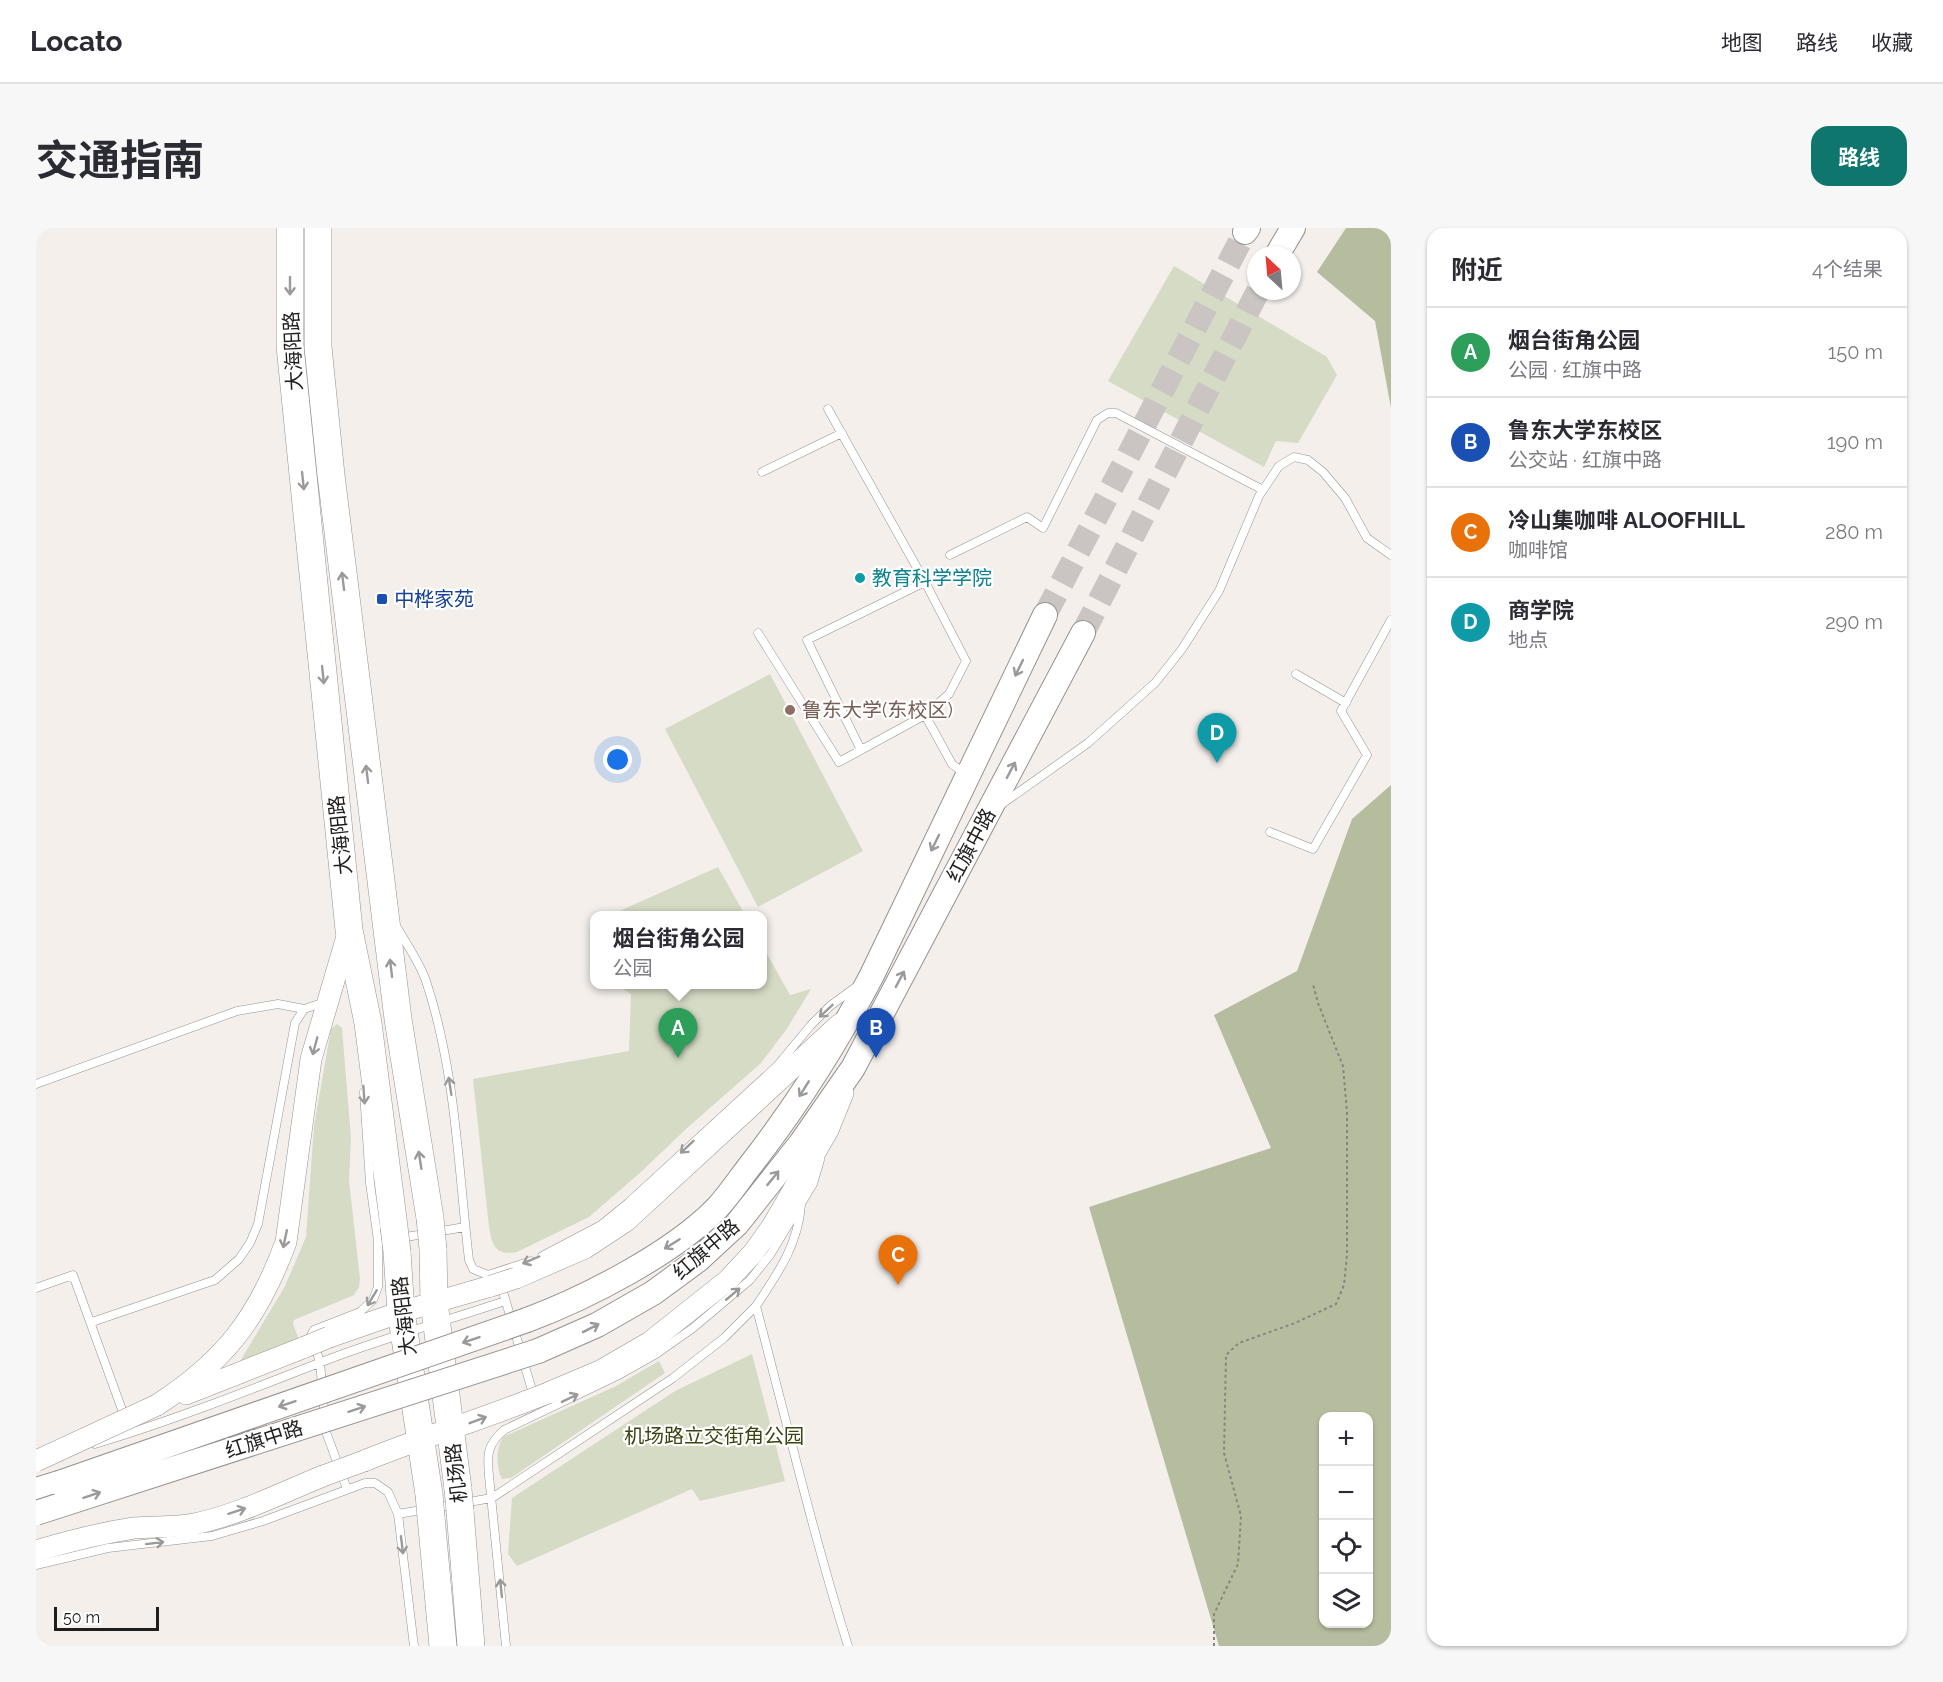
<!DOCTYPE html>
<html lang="zh">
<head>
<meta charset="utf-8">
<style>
	body { margin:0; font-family:Raleway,"Noto Sans SC",sans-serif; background:#f7f7f7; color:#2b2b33 }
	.controls { position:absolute; right:18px; bottom:18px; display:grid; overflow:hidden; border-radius:12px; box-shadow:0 2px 4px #0004 }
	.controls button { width:54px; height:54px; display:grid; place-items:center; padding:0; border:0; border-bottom:2px solid #e1e1e2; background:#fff; color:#2b2b33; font:30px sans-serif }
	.compass { position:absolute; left:1211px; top:18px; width:54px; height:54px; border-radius:50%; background:#fff; box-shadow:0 2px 4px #0004; rotate:334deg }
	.scale { position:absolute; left:18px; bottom:15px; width:105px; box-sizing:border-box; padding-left:6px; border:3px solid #201e1d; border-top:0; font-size:16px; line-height:21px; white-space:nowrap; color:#201e1d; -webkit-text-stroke:4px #fff; paint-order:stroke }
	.you { position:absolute; left:582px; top:532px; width:21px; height:21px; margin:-15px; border:4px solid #fff; border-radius:50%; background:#1a73e8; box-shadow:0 0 0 9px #1a73e833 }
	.badge { display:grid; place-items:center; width:39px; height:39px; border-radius:50%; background:#0f766e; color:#fff; font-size:20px; font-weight:700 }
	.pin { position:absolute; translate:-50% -50px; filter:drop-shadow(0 2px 3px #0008) }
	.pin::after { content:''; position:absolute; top:32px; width:21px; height:18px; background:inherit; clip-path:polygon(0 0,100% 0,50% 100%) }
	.popup { position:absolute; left:554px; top:683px; width:177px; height:78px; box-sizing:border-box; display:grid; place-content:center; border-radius:12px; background:#fff; filter:drop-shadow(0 2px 4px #0005); font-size:20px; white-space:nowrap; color:#7c7c81 }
	.popup b { font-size:22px; color:#2b2b33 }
	.popup::after { content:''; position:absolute; left:50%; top:100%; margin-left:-12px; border:12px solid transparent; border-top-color:#fff }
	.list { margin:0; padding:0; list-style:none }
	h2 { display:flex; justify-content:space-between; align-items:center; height:78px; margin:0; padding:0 24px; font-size:26px }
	h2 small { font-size:20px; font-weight:400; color:#7c7c81 }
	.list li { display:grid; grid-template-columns:39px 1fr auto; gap:18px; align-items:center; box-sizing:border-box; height:90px; padding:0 24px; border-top:2px solid #e1e1e2 }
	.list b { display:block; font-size:22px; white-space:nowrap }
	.list p { margin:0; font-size:20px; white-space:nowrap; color:#7c7c81 }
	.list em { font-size:20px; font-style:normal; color:#7c7c81 }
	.icon { flex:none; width:33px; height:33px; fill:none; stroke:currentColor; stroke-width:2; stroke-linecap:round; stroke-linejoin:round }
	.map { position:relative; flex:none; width:1355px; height:1418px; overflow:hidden; border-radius:18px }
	header { display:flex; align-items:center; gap:36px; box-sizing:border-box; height:84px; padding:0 30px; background:#fff; border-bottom:2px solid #e1e1e2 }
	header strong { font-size:28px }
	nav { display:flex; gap:33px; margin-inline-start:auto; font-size:21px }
	.intro { display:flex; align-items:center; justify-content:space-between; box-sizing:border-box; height:144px; padding:0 36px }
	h1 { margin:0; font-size:42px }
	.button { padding:15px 27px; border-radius:18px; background:#0f766e; color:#fff; font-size:21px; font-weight:700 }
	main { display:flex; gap:36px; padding:0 36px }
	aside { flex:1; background:#fff; border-radius:18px; box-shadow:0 2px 4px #0004 }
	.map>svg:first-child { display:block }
</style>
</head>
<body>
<header>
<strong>Locato</strong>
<nav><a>地图</a><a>路线</a><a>收藏</a></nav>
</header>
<div class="intro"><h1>交通指南</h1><a class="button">路线</a></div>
<main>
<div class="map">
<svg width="1355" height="1418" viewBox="0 0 1355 1418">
	<rect width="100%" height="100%" fill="#f4efeb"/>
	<!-- green -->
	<path fill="#d6dbc5" d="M1138,38L1291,129L1301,147L1262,215L1240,213L1228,239L1072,153Z
		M734,446L827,623L722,679L629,501Z
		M682,639L709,687H573L579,685Z
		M726,717L754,767L775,761L750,802L724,836L650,901L606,943L553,989L481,1024C460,1028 456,1018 453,999L437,851L593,823L595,766L580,757L726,756Z
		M301,796L306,800L315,910L313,952L324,1051L323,1059L318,1067L258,1092L257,1096L263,1112L203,1135L249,1058L270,1009L278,898L295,801Z
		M716,1126L749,1253L664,1273L656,1261L481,1338L472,1326L476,1270L639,1163Z
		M623,1133L629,1145L475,1250L466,1251C460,1240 459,1217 469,1208L578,1159Z"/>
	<!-- forest -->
	<path fill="#b6bd9f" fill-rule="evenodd" d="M1310,0H1355V180L1339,93L1281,44Z
		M1355,557V1418H1183L1053,979L1235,920L1178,787L1261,743L1316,591ZM1288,1188H1332V1396H1288Z"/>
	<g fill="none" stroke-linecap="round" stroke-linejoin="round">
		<!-- primary-tunnel -->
		<path stroke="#cac5c2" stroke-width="24" stroke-dasharray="24 12" stroke-linecap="butt" d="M1009,387L1209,4
			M1047,405L1222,63"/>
		<defs>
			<path id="lane" d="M792,181L889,354L930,433L913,466L889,487
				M726,244L806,205
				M914,327L991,289L1007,300L1061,192L1072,185H1080L1227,262
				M722,405L803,534L889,487L916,536L928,545
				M1260,446L1310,475
				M825,522L771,412L889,354
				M966,576L1052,515L1119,455L1146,421L1183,363L1223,268L1243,238L1258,229L1272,232L1287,244L1309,270L1331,310L1355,327
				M1234,604L1277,621L1331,527L1305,483L1355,392
				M362,701C371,717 384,735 390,753C420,843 422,939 433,1032L437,1041L452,1047L495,1033
				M0,856L201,783L242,776L268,781
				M765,977C762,1017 742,1045 720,1078C750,1191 777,1306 812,1418
				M364,1010L429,999
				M506,1028L565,997L592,975L741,838L775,797L794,778L820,759
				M465,1057L498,1169
				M0,1060L37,1047L89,1190
				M56,1094L179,1052L203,1031L214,1015L222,996L259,795L268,781L289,774
				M59,1216C135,1193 209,1164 283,1135C343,1111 407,1094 469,1073
				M311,1261L290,1204L284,1134L275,1107L278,1102L324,1084L337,1072L342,1059V1013L334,955L328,864
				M362,1286L456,1270L637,1150L688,1110L720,1078
				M0,1337L72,1320L176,1308L227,1293L329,1255H339L352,1264L362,1286L378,1418
				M470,1418L453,1248C451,1226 451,1217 468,1202L581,1148L620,1126L657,1100L714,1052L734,1027L777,956L784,932"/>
			<path id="secondary" d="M480,1050L549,1020L590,993L804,796
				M293,1109L365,1084L455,1058
				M512,1165L564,1143L614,1114L692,1052L718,1024L737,997L792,902L807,865
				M150,1166L269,1119
				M121,1177C189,1133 222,1090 250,1014L275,831L312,705
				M328,1233C382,1211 437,1194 491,1173
				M0,1323C33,1313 65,1305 98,1300C118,1298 138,1300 158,1296C202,1287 245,1265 287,1248"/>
			<path id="primary" d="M1209,4L1212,0
				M1241,27L1257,0
				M491,1092C550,1070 638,1025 682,979C693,967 703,952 713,939C760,879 801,814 836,747L1009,387
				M502,1123L561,1097L617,1065L662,1032L701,996L765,915L817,840L1047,405
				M0,1262L23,1255"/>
			<path id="highway" d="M254,0V118L313,702L332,795L358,999
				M282,0V119L295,247L362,791L394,990
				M397,1021L398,1074L422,1261
				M361,1024L365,1084L393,1266
				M424,1283L435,1418
				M395,1289L407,1418"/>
		</defs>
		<!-- lane casing -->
		<use href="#lane" stroke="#96928f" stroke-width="9"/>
		<!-- secondary casing -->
		<use href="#secondary" stroke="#96928f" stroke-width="22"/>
		<!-- primary casing -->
		<use href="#primary" stroke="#96928f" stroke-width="26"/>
		<!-- highway casing -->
		<use href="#highway" stroke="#96928f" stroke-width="28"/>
		<!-- path -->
		<path stroke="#888482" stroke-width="2" stroke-dasharray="3 3" stroke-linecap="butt" d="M1178,1418V1386L1202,1336L1205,1288L1188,1225L1190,1127L1203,1115L1259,1095L1300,1076L1308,1057L1311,1027V884L1307,838L1282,775L1277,756"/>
		<!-- lane -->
		<use href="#lane" stroke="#fff" stroke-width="8"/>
		<!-- secondary -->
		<use href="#secondary" stroke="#fff" stroke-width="21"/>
		<!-- primary -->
		<use href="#primary" stroke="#fff" stroke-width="24"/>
		<!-- highway -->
		<use href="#highway" stroke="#fff" stroke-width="27"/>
		<defs>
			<path id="secondary-bridge" d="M455,1058L480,1050
				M269,1119L293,1109
				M491,1173L512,1165
				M0,1233L121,1177
				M287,1248L328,1233"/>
			<path id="primary-bridge" d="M23,1255L491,1092
				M0,1285L502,1123"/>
			<path id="highway-bridge" d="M394,990L397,1021
				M358,999L361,1024
				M422,1261L424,1283
				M393,1266L395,1289"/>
		</defs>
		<!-- secondary-bridge casing -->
		<use href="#secondary-bridge" stroke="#96928f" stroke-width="22" stroke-linecap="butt"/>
		<!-- primary-bridge casing -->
		<use href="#primary-bridge" stroke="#96928f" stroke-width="26" stroke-linecap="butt"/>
		<!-- highway-bridge casing -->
		<use href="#highway-bridge" stroke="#96928f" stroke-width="28" stroke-linecap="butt"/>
		<!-- secondary-bridge -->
		<use href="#secondary-bridge" stroke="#fff" stroke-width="21"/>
		<!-- primary-bridge -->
		<use href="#primary-bridge" stroke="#fff" stroke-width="24"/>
		<!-- highway-bridge -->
		<use href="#highway-bridge" stroke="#fff" stroke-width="27"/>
	</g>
	<!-- one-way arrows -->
	<defs><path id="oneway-shaft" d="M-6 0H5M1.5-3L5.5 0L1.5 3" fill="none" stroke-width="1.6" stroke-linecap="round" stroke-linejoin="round" transform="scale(1.5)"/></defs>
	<g stroke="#9b9a99">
		<use href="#oneway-shaft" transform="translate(254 58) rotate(90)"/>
		<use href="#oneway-shaft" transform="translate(267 253) rotate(84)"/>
		<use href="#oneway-shaft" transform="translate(307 353) rotate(-97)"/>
		<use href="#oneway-shaft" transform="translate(983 440) rotate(116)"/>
		<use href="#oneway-shaft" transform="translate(287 447) rotate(84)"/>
		<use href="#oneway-shaft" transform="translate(975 542) rotate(-62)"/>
		<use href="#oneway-shaft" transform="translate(331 546) rotate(-97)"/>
		<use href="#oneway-shaft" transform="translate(899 615) rotate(116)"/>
		<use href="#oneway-shaft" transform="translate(355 740) rotate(-97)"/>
		<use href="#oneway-shaft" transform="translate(864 751) rotate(-62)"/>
		<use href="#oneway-shaft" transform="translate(790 783) rotate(137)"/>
		<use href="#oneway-shaft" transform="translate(279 818) rotate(105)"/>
		<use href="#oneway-shaft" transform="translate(414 858) rotate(-99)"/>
		<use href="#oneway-shaft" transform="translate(768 861) rotate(122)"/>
		<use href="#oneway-shaft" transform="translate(328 867) rotate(86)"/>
		<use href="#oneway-shaft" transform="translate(651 919) rotate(137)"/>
		<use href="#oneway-shaft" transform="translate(384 932) rotate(-99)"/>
		<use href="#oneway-shaft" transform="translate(737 950) rotate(-51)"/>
		<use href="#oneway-shaft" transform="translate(249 1011) rotate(102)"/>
		<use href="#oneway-shaft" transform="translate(636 1016) rotate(148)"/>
		<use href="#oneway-shaft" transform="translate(495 1032) rotate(157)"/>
		<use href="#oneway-shaft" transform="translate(697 1066) rotate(-40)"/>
		<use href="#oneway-shaft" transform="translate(336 1070) rotate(121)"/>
		<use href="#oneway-shaft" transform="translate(555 1100) rotate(-27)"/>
		<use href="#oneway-shaft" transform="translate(435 1112) rotate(161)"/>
		<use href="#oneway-shaft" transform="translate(534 1170) rotate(-26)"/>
		<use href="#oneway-shaft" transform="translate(251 1176) rotate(161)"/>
		<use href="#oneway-shaft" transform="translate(321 1181) rotate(-18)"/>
		<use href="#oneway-shaft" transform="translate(442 1192) rotate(-21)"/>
		<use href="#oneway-shaft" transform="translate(56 1267) rotate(-18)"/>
		<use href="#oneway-shaft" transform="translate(201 1283) rotate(-18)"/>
		<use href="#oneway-shaft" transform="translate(119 1315) rotate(-7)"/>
		<use href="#oneway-shaft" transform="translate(366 1317) rotate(83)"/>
		<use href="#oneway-shaft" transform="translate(465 1360) rotate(-96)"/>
	</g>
	<!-- markers -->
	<circle fill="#0f9aa8" stroke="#fff" stroke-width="2" cx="824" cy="350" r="6"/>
	<rect fill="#1a4fb4" stroke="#fff" stroke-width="2" x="340" y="365" width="12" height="12" rx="3"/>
	<circle fill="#8d6e63" stroke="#fff" stroke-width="2" cx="754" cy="482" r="6"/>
	<g text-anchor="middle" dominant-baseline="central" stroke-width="4.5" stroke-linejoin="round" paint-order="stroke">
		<!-- street labels -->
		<g font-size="20" fill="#201e1d" stroke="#fff">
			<text transform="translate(257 123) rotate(-93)">大海阳路</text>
			<text transform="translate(304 607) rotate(-96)">大海阳路</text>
			<text transform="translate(935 617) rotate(-62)">红旗中路</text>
			<text transform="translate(670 1021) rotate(-41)">红旗中路</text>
			<text transform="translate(368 1088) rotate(-97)">大海阳路</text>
			<text transform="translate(228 1211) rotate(-18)">红旗中路</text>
			<text transform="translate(420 1245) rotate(-97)">机场路</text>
		</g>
		<!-- culture labels -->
		<g font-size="20" fill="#0d838f" stroke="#fff" text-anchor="start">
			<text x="836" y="350">教育科学学院</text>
		</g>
		<!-- transit labels -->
		<g font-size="20" fill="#164399" stroke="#fff" text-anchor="start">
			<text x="358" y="371">中桦家苑</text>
		</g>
		<!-- education labels -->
		<g font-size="20" fill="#785e54" stroke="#fff" text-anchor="start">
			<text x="766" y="482">鲁东大学(东校区)</text>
		</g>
		<!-- park labels -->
		<g font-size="20" fill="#3c4412" stroke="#fff">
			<text x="678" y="1208">机场路立交街角公园</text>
		</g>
	</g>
</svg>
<div class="controls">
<button>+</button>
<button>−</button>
<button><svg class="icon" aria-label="locate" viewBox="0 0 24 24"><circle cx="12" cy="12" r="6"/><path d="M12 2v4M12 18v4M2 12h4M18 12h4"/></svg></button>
<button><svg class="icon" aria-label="layers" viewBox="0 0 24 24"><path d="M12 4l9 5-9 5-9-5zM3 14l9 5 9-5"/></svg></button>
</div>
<svg class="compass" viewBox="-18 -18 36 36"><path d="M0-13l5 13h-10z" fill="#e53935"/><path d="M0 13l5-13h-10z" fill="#7c7c81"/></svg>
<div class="scale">50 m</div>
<div class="you"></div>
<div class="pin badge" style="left:642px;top:830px;background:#2e9e5b">A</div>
<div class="popup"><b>烟台街角公园</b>公园</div>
<div class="pin badge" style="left:840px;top:830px;background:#1a4fb4">B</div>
<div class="pin badge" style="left:862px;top:1057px;background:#e8710a">C</div>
<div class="pin badge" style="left:1181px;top:535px;background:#0f9aa8">D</div>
</div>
<aside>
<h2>附近<small>4个结果</small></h2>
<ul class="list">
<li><span class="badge" style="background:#2e9e5b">A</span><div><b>烟台街角公园</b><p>公园 · 红旗中路</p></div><em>150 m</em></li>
<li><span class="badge" style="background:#1a4fb4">B</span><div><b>鲁东大学东校区</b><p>公交站 · 红旗中路</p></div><em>190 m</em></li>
<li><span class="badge" style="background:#e8710a">C</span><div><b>冷山集咖啡 ALOOFHILL</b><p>咖啡馆</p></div><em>280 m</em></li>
<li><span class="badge" style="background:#0f9aa8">D</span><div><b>商学院</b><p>地点</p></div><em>290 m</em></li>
</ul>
</aside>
</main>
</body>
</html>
